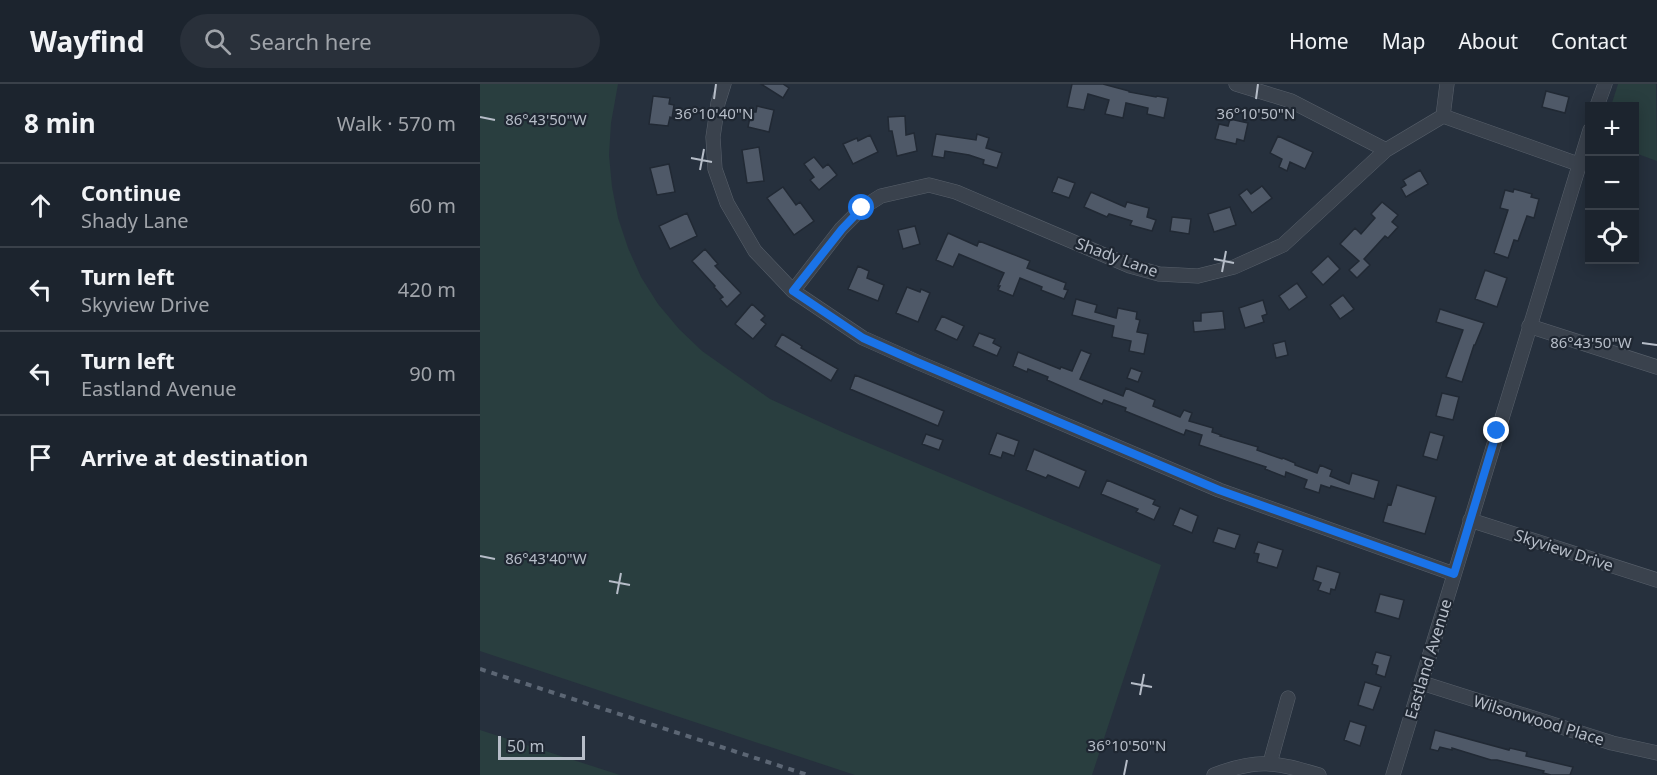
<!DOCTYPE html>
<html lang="en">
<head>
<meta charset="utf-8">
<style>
	body { margin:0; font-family:"Noto Sans",sans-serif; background:#29303a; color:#f1f3f6 }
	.controls { position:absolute; right:18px; top:18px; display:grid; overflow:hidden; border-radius:0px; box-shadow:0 3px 15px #0003 }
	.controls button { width:54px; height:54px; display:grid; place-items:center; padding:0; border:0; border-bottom:2px solid #3a414a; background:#1c242e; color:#f1f3f6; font:30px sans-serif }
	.scale { position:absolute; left:18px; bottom:15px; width:87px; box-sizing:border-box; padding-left:6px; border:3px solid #b6bdc8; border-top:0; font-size:16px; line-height:21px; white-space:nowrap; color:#b6bdc8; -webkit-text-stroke:4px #1f2732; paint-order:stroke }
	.stop { position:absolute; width:18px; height:18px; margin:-14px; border:4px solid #1a73e8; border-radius:50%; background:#fff }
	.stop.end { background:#1a73e8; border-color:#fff; box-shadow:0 2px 6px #0008 }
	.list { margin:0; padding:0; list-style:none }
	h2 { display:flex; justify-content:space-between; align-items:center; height:78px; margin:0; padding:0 24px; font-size:26px }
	h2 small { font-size:20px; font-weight:400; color:#a0a4aa }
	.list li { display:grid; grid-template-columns:39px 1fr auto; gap:18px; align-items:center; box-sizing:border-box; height:84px; padding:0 24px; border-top:2px solid #3a414a }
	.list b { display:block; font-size:22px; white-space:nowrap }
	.list p { margin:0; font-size:20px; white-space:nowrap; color:#a0a4aa }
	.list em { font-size:20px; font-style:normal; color:#a0a4aa }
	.icon { flex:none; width:33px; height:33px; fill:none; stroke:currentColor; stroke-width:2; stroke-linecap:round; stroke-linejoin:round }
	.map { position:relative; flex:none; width:1177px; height:691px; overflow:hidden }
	header { display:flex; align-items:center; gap:36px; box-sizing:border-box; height:84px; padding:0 30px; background:#1c242e; border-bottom:2px solid #3a414a }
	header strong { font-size:28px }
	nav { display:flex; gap:33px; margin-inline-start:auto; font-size:21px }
	.search { width:420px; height:54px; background:#29303a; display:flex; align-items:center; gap:15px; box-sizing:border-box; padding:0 21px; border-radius:33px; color:#a0a4aa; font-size:22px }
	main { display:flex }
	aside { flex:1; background:#1c242e }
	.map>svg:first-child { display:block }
</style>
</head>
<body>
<header>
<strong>Wayfind</strong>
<div class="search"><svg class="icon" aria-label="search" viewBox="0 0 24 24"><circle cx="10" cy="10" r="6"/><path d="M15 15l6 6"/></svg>Search here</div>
<nav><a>Home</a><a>Map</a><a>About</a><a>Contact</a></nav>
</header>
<main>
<aside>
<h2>8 min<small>Walk · 570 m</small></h2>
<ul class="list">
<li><svg class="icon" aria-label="ahead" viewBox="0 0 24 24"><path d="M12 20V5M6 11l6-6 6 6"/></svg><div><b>Continue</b><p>Shady Lane</p></div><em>60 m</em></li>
<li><svg class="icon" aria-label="left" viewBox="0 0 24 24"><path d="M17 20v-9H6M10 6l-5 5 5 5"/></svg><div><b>Turn left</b><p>Skyview Drive</p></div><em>420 m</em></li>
<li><svg class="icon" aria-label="left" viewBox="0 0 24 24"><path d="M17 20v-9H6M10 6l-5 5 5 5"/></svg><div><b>Turn left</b><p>Eastland Avenue</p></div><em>90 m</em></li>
<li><svg class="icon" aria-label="arrive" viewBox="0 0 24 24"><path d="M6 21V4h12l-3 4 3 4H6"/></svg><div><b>Arrive at destination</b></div></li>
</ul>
</aside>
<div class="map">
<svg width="1177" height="691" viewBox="0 0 1177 691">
	<rect width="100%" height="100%" fill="#26303d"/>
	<!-- green -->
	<path fill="#293e3f" d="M0,0H138L131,39L129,71L132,103L138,134L148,164L161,193L178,220L199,245L222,267L290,315L362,348L681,481L612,691H375L0,567Z
		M1138,0H1176L1177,77L1155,69L1154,22H1131Z
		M0,646L140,691H0Z"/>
	<!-- building -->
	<path fill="#4f5968" stroke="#212934" stroke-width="1.5" d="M281,0H303L309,4L303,14Z
		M592,0H623L649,7V8L676,13L677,12L688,14L684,34L667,30L668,24L646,19L643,34L625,30L629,16L608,10L604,26L587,23Z
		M1066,7L1089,13L1085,29L1062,23Z
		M173,12L190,14L189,20L194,21L192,34L190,33L188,42L169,40Z
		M277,22L294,26L289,48L268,43L271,28H276Z
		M425,32L426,51L434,49L437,67L417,72L412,47H409L408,33Z
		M750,35L768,39L764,57L757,55L756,60L735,55L739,40L748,42Z
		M456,50L496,56L497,50L509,54L506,64L522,69L517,84L503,80L504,76L489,71L465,67L464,74L452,72Z
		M390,51L398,68L373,80L363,60L377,54L378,57Z
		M798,52L833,68L825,85L810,78L807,87L799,83L802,75L790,69Z
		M279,63L284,97L267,99L262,66Z
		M334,73L343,84L348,80L357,91L339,106L330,96L334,93L324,80Z
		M189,80L195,108L177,111L170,84Z
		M940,86L948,100L926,113L921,104L926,101L923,96Z
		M578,93L595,99L589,114L572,108Z
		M782,102L792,114L772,129L759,111L767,105L771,110Z
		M303,103L316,121L320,118L334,137L314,151L287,114Z
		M1034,105L1052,110L1051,113L1059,115L1054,134L1047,132L1038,157L1034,156L1028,174L1014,169L1028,126L1020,124L1025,106L1033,108Z
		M611,108L645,123L647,118L669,124L667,133L676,136L672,147L650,141L652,137L629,130L627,133L604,123Z
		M902,118L918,131L912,138L918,143L908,154L905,152L884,175L890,181L877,194L869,186L879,177L860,160L875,144L881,150L895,134L891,130Z
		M750,123L756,141L734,148L728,130Z
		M207,129L217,152L190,165L179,142Z
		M692,133L711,135L709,150L690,147Z
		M435,142L440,160L423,165L418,146Z
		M468,149L497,162L499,157L550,177L547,184L586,199L584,205L588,206L584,215L561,206L562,203L540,194L533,212L518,206L520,202H518L524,189L479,170L473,183L456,176Z
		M225,165L238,180L235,182L261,209L247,223L240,215L243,213L234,203L235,202L212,177Z
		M848,172L860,185L843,201L831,188Z
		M378,182L389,187L387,194L404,201L398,217L368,205Z
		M1005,186L1027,194L1017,223L995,215Z
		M817,199L827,213L809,226L799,212Z
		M427,203L440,208L441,205L450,209L438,238L416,229Z
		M863,211L874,225L860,235L850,221Z
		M596,215L617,221L615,228L636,234L638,224L657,228L656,235L660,236L657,248L668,250L664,270L649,267L651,257L632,253L634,242L592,231Z
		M783,216L787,230L782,232L784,238L765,244L759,224Z
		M272,220L285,232L281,236L286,240L273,255L255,240Z
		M960,225L1004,239L995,261H994L982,298L966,293L983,246L956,238Z
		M743,227L745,245L714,248L713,237H721V229Z
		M462,232L484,242L477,256L455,246Z
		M499,249L515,255L513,259L521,263L517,272L493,262Z
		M302,250L322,262L321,264L358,285L351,297L295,262Z
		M805,257L808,271L796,274L793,260Z
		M601,266L611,270L600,295L643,312L646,304L675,316L673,322L700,333L704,326L712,329L709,337L733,344L732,348L741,351L740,352L778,363L777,366L802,375L803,374L815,379V381L837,389L840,381L852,386L850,392L869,400L872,389L899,397L894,415L851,402L850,404L841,401L839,409L824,404L827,396L806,388L805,393L785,385L786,383L719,361L722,351L706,346L704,351L645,327L646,324L624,316L622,320L567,296L568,293L548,285L547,288L533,282L538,268L580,285L581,283L592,287Z
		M651,284L662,288L658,298L647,294Z
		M375,291L464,327L458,342L370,305Z
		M962,309L979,313L973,336L956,332Z
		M950,348L964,352L957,376L943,372Z
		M517,349L539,357L534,372L523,368L521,374L509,370Z
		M446,350L463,356L459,366L442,360Z
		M554,365L606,387L599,404L568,391L566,394L546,386Z
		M627,396L675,416L673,420L680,423L674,436L656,428L658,425L621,410Z
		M917,401L956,413L945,450L903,438L908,420L911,421Z
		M700,424L718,432L712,449L693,441Z
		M738,444L760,451L755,465L733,458Z
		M778,458L803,466L797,484L777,478L779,470L774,469Z
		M837,482L860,489L855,506L851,505L850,510L838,506L841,499L833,496Z
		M900,510L924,516L919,535L895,528Z
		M896,568L911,572L905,593L896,590L898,582L892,580Z
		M885,598L901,603L893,626L878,621Z
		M870,637L886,642L880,662L864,656Z
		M955,646L1029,666L1030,664L1047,668L1046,672L1093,683L1090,691H1071L1063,689L1064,687L1017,676H1011L972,664V666L960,663L958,667L950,665Z"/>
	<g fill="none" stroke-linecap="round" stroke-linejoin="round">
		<defs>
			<path id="minor" d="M244,0L238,19L233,53L235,85L247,119L275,167L313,207L383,254L437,278L739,406L974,490
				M756,0L811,17L906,66
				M1117,22L1125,0
				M963,32L1098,80
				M963,32L967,0
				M313,207L361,145L382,124L401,112L449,101L476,108L650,182L679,190L718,192L754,183L803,161L906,66L963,32
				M1049,242L1177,283
				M990,436L1177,496
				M942,599L1132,659L1177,669
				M790,679L808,614
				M734,691C778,674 795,678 839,691
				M913,691L1110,46"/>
		</defs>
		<!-- minor casing -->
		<use href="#minor" stroke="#58606b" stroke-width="15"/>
		<!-- minor -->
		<use href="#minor" stroke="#3a424d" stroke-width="14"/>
		<!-- rail -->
		<path stroke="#5c6674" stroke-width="4" stroke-dasharray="6 6" stroke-linecap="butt" d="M0,585L328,691"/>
	</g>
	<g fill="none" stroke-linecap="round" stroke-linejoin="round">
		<!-- route -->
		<path stroke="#1a73e8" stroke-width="8" d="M382,124L362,145L313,207L383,254L437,278L739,406L974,490L1017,347"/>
	</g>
	<!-- ticks -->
	<path fill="none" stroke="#b6bdc8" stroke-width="2" d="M234,15L236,0M776,15L778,0M0,33L15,36M211,74L232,78M220,86L224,65M734,175L754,179M742,188L746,167M1162,259L1177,261M0,472L15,475M129,497L150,501M137,510L141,489M651,599L672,603M660,611L664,590M644,691L647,676"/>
	<g text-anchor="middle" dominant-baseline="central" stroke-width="4.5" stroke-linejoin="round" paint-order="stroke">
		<!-- street labels -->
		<g font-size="16" fill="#b6bdc8" stroke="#1f2732">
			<text transform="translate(637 173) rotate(20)">Shady Lane</text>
			<text transform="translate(1084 466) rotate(18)">Skyview Drive</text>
			<text transform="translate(948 575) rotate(-73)">Eastland Avenue</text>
			<text transform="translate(1059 636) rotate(17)">Wilsonwood Place</text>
		</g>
	</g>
	<g font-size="15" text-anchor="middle" fill="#b6bdc8" stroke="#1f2732" stroke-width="4.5" stroke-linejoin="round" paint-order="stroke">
		<text x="234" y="35">36°10'40"N</text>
		<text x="776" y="35">36°10'50"N</text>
		<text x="66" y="41">86°43'50"W</text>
		<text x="1111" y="264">86°43'50"W</text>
		<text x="66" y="480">86°43'40"W</text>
		<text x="647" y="667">36°10'50"N</text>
	</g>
</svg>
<div class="controls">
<button>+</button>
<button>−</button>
<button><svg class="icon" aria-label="locate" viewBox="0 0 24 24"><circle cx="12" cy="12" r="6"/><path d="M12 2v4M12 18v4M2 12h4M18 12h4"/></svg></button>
</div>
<div class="scale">50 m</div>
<div class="stop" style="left:382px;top:124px"></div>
<div class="stop end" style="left:1017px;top:347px"></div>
</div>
</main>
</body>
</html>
